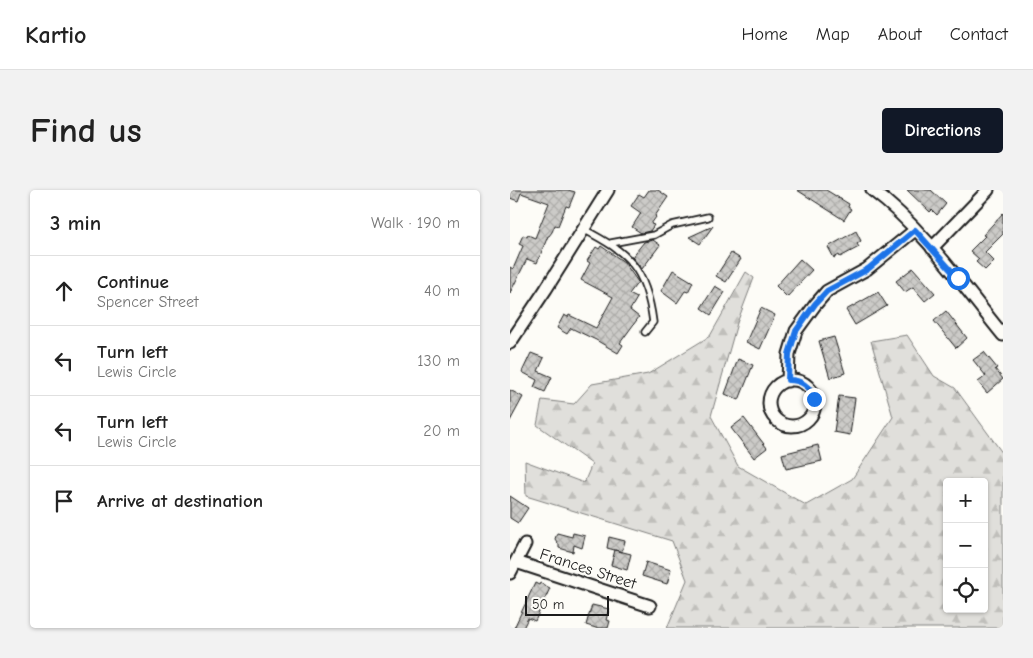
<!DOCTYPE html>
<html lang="en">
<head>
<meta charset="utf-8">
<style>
	body { margin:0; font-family:"Comic Neue",sans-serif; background:#f2f2f2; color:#222 }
	.controls { position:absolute; right:15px; bottom:15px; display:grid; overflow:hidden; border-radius:5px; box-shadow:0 1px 4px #0004 }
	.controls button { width:45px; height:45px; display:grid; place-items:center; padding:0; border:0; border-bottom:1px solid #e0e0e0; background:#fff; color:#222; font:25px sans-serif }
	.scale { position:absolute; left:15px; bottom:12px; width:84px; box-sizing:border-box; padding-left:5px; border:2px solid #1c1c1c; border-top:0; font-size:14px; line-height:18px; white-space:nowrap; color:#1c1c1c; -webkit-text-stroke:4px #fdfcf7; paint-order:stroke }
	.stop { position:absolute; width:15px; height:15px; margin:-11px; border:4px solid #1a73e8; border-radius:50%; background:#fff }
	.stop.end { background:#1a73e8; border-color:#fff; box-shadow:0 1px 5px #0008 }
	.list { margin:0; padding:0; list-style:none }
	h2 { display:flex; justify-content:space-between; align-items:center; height:65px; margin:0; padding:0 20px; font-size:21px }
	h2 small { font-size:16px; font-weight:400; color:#767676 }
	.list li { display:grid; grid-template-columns:32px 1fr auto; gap:15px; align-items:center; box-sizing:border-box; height:70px; padding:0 20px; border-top:1px solid #e0e0e0 }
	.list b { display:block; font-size:19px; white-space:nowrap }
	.list p { margin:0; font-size:16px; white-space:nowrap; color:#767676 }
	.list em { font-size:16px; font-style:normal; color:#767676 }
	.icon { flex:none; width:28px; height:28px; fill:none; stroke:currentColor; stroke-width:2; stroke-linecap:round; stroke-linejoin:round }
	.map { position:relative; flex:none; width:493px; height:438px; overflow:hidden; border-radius:5px }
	header { display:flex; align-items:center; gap:30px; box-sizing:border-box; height:70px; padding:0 25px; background:#fff; border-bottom:1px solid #e0e0e0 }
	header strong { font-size:24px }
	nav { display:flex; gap:28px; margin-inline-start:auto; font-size:18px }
	.intro { display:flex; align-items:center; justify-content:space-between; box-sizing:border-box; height:120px; padding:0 30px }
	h1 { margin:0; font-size:35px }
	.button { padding:12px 22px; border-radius:5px; background:#111827; color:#fff; font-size:18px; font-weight:700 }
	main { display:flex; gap:30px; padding:0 30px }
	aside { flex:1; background:#fff; border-radius:5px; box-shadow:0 1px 4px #0004 }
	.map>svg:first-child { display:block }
</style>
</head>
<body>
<header>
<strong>Kartio</strong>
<nav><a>Home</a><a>Map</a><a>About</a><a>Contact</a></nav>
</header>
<div class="intro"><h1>Find us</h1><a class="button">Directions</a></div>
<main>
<aside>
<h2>3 min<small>Walk · 190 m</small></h2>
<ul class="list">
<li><svg class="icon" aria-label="ahead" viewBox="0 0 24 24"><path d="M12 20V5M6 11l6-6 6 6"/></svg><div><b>Continue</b><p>Spencer Street</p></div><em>40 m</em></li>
<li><svg class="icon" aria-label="left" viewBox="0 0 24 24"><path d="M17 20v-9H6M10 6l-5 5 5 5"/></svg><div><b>Turn left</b><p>Lewis Circle</p></div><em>130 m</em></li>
<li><svg class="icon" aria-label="left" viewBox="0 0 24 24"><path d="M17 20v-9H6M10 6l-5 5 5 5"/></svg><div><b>Turn left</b><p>Lewis Circle</p></div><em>20 m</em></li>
<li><svg class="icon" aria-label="arrive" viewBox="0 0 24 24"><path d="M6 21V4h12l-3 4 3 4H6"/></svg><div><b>Arrive at destination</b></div></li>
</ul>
</aside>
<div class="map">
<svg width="493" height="438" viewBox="0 0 493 438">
	<defs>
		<pattern id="forest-firs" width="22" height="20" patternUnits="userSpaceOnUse" patternTransform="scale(1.25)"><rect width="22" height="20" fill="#e0dfdb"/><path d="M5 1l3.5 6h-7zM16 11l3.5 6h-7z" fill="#c0bfbb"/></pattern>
		<pattern id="building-cross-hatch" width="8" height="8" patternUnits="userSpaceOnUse" patternTransform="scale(1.25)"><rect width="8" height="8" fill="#cccbc8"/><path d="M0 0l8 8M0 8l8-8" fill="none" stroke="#afaeab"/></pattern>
	</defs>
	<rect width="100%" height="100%" fill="#fdfcf7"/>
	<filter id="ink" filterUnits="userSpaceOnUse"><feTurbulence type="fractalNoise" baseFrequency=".02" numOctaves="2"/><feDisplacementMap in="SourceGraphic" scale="10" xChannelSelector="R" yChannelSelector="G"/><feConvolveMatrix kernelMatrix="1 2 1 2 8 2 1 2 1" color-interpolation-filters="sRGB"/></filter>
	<g filter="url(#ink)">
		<!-- forest -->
		<path fill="url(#forest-firs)" stroke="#7e7e7c" fill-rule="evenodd" d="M236,82L244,88L227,133L201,226L228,276L296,315L342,289L383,227L361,151L397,145L424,186L445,198L493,264V438H157L177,390L162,351L16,306L15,271L74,293L82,274L27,235L32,210L64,214L82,194L138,184L200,146ZM437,292H474V419H437Z"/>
		<!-- building -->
		<path fill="url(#building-cross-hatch)" stroke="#1c1c1c" d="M0,0H58L65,2L59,17L56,16L48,36L45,35L42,42L39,46H38L27,73L17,69L0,103V77L3,79L13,56L9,54L13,45L17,47L18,45L25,48L39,13L11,3L8,11L0,8Z
			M139,0H148L158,7L145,26L146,27L141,34L144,35L140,41L131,43L122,37L131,23L121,16L129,4L134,7Z
			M287,0H316L339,14L338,17L341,19L334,30Z
			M397,0H421L436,14L427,25L422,20L420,22Z
			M493,23V44L475,62L484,71L475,80L466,72L469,69L460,61L475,46L473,45Z
			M203,36L190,54L179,47Z
			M346,41L351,51L347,54L349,57L330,67L329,65L324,68L318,57Z
			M143,50L150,55L132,79L122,67L134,52Z
			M91,56L114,72L128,92L119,104L127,108L120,120L129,127L110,153L113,155L108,163L86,150L61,138L57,144L47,138L54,125L58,127L59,125L86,138L103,107L71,90L80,73L77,71L86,57L89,59Z
			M221,63L231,69L216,92L206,86Z
			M290,69L302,80L277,107L266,96Z
			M403,78L425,103L415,111L403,97L395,102L386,91Z
			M163,80L183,92L178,102L175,101L167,113L151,101Z
			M205,96L215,102L201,125L191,118Z
			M368,102L377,116L345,135L336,120Z
			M251,118L265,125L250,159L236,152Z
			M436,121L457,148L446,158L424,131Z
			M324,147L335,183L320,188L309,151Z
			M474,162L487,178L485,179L493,189L477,203L468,192L476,186L463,170Z
			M21,163L34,168L28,181L42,187L35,202L24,197L27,190L12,182Z
			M228,169L243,175L229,210L215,204Z
			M0,200L13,207L0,231Z
			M329,206L345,208L340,245L324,242Z
			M234,228L257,258L244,268L221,238Z
			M308,255L312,271L276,279L272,264Z
			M0,306L18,318L8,333L0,328Z
			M47,343L62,347L63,343L75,346L72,358L64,355L63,362L49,358V355L45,349Z
			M99,347L115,351L112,362L97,358Z
			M105,360L121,364L117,380L101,375Z
			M136,372L161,380L157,394L132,386Z
			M25,393L29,395L30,393L40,398L25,431L18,428L13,438H4Z
			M82,415L99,419L96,430L100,431L98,438H86L76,435Z"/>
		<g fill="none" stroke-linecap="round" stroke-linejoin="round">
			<defs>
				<path id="service" d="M73,39C119,63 136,78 143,132L135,142
					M101,53L144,45L162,35L198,27"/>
				<path id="minor" d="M362,0C413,38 453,96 493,145
					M422,58L478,0
					M0,153L36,99L98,0
					M259 213a23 23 0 1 1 46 0a23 23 0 1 1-46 0Z
					M278,191L279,164L286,141L305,115L317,101L357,79L405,40
					M6,372L140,416
					M0,383L15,354"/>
			</defs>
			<!-- service casing -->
			<use href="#service" stroke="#1c1c1c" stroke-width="9"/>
			<!-- minor casing -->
			<use href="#minor" stroke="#1c1c1c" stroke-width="15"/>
			<!-- service -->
			<use href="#service" stroke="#fdfcf7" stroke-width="5.5"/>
			<!-- minor -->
			<use href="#minor" stroke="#fdfcf7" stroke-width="11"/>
		</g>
	</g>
	<g fill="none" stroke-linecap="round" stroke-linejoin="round" filter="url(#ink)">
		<!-- route -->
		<path stroke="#1a73e8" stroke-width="6" d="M304,209C300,196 292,190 278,190L279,164L286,141L305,114L317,101L358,79L405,40L448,88"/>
	</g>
	<g text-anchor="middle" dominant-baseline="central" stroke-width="4.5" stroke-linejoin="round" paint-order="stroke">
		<!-- street labels -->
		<g font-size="16" fill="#1c1c1c" stroke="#fdfcf7">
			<text transform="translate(78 379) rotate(18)">Frances Street</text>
		</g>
	</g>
</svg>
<div class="controls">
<button>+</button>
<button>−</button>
<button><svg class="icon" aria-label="locate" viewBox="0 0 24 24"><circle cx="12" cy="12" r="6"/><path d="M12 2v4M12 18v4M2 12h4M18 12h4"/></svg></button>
</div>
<div class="scale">50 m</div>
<div class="stop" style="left:448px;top:88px"></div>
<div class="stop end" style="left:304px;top:209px"></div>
</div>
</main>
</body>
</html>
